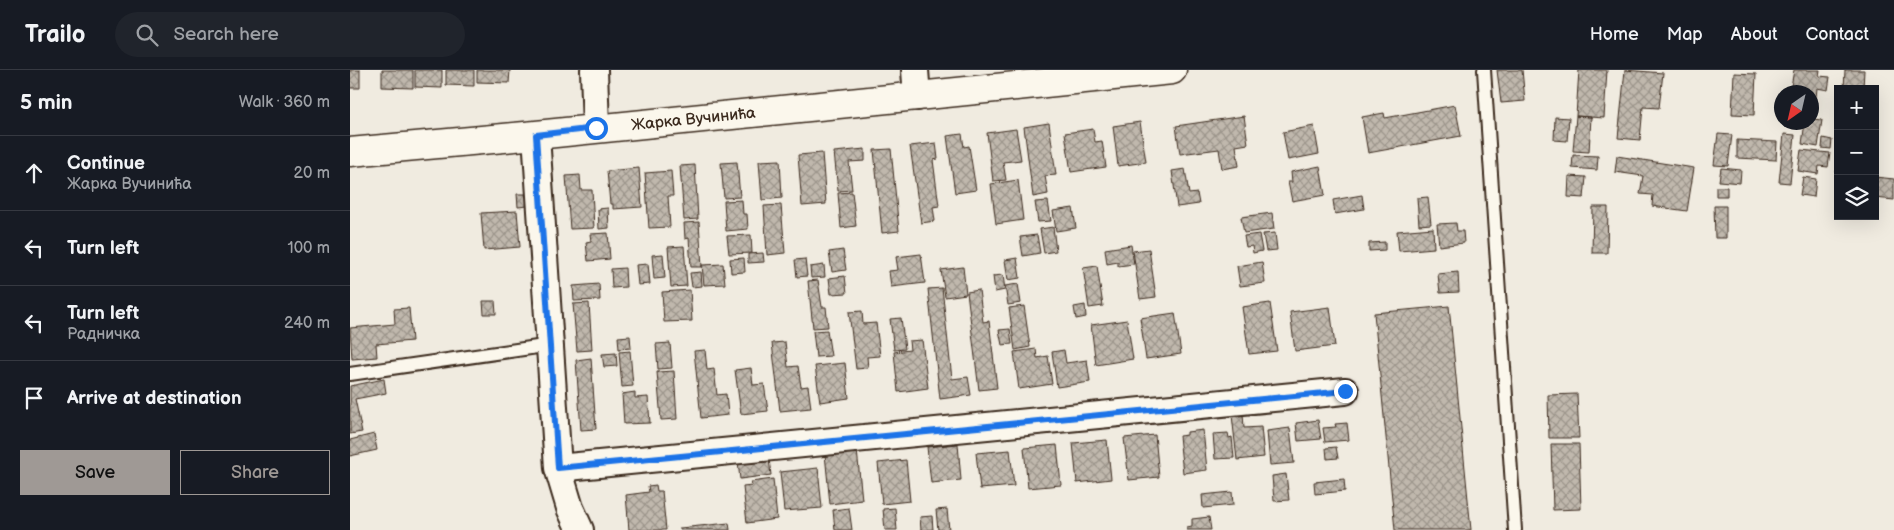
<!DOCTYPE html>
<html lang="en">
<head>
<meta charset="utf-8">
<style>
	body { margin:0; font-family:"Balsamiq Sans",sans-serif; background:#20242c; color:#f1f3f6 }
	.controls { position:absolute; right:15px; top:15px; display:grid; overflow:hidden; border-radius:0px; box-shadow:0 5px 20px #0002 }
	.controls button { width:45px; height:45px; display:grid; place-items:center; padding:0; border:0; border-bottom:1px solid #363941; background:#171b24; color:#f1f3f6; font:25px sans-serif }
	.compass { position:absolute; left:1424px; top:15px; width:45px; height:45px; border-radius:50%; background:#171b24; box-shadow:0 5px 20px #0002; rotate:214deg }
	.stop { position:absolute; width:15px; height:15px; margin:-11px; border:4px solid #1a73e8; border-radius:50%; background:#fff }
	.stop.end { background:#1a73e8; border-color:#fff; box-shadow:0 1px 5px #0008 }
	.list { margin:0; padding:0; list-style:none }
	h2 { display:flex; justify-content:space-between; align-items:center; height:65px; margin:0; padding:0 20px; font-size:21px }
	h2 small { font-size:16px; font-weight:400; color:#9ea1a6 }
	.list li { display:grid; grid-template-columns:32px 1fr auto; gap:15px; align-items:center; box-sizing:border-box; height:75px; padding:0 20px; border-top:1px solid #363941 }
	.list b { display:block; font-size:19px; white-space:nowrap }
	.list p { margin:0; font-size:16px; white-space:nowrap; color:#9ea1a6 }
	.list em { font-size:16px; font-style:normal; color:#9ea1a6 }
	.actions { display:flex; gap:10px; padding:15px 20px }
	.actions a { flex:1; padding:11px 0; border:1px solid #9f9995; border-radius:0px; text-align:center; font-size:18px; color:#9f9995 }
	.actions .main { background:#9f9995; color:#111 }
	.icon { flex:none; width:28px; height:28px; fill:none; stroke:currentColor; stroke-width:2; stroke-linecap:round; stroke-linejoin:round }
	.map { position:relative; flex:none; width:1544px; height:460px; overflow:hidden }
	header { display:flex; align-items:center; gap:30px; box-sizing:border-box; height:70px; padding:0 25px; background:#171b24; border-bottom:1px solid #363941 }
	header strong { font-size:24px }
	nav { display:flex; gap:28px; margin-inline-start:auto; font-size:18px }
	.search { width:350px; height:45px; background:#20242c; display:flex; align-items:center; gap:12px; box-sizing:border-box; padding:0 18px; border-radius:28px; color:#9ea1a6; font-size:19px }
	main { display:flex }
	aside { flex:1; background:#171b24 }
	.map>svg:first-child { display:block }
</style>
</head>
<body>
<header>
<strong>Trailo</strong>
<div class="search"><svg class="icon" aria-label="search" viewBox="0 0 24 24"><circle cx="10" cy="10" r="6"/><path d="M15 15l6 6"/></svg>Search here</div>
<nav><a>Home</a><a>Map</a><a>About</a><a>Contact</a></nav>
</header>
<main>
<aside>
<h2>5 min<small>Walk · 360 m</small></h2>
<ul class="list">
<li><svg class="icon" aria-label="ahead" viewBox="0 0 24 24"><path d="M12 20V5M6 11l6-6 6 6"/></svg><div><b>Continue</b><p>Жарка Вучинића</p></div><em>20 m</em></li>
<li><svg class="icon" aria-label="left" viewBox="0 0 24 24"><path d="M17 20v-9H6M10 6l-5 5 5 5"/></svg><div><b>Turn left</b></div><em>100 m</em></li>
<li><svg class="icon" aria-label="left" viewBox="0 0 24 24"><path d="M17 20v-9H6M10 6l-5 5 5 5"/></svg><div><b>Turn left</b><p>Радничка</p></div><em>240 m</em></li>
<li><svg class="icon" aria-label="arrive" viewBox="0 0 24 24"><path d="M6 21V4h12l-3 4 3 4H6"/></svg><div><b>Arrive at destination</b></div></li>
</ul>
<div class="actions"><a class="main">Save</a><a>Share</a></div>
</aside>
<div class="map">
<svg width="1544" height="460" viewBox="0 0 1544 460">
	<defs>
		<pattern id="building-cross-hatch" width="8" height="8" patternUnits="userSpaceOnUse" patternTransform="scale(1.25)"><rect width="8" height="8" fill="#c0b8ad"/><path d="M0 0l8 8M0 8l8-8" fill="none" stroke="#9d968c"/></pattern>
	</defs>
	<rect width="100%" height="100%" fill="#f0ebe0"/>
	<filter id="ink" filterUnits="userSpaceOnUse"><feTurbulence type="fractalNoise" baseFrequency=".02" numOctaves="2"/><feDisplacementMap in="SourceGraphic" scale="10" xChannelSelector="R" yChannelSelector="G"/><feConvolveMatrix kernelMatrix="1 2 1 2 8 2 1 2 1" color-interpolation-filters="sRGB"/></filter>
	<g filter="url(#ink)">
		<!-- building -->
		<path fill="url(#building-cross-hatch)" stroke="#3b2a1e" d="M0,0H10V18H0Z
			M32,0H63V18L32,17Z
			M65,0H92V18L65,17Z
			M96,0H124V16L96,15Z
			M127,0H160L159,13L127,12Z
			M1147,0H1172L1175,31L1151,33Z
			M1229,0H1257L1254,48L1226,46Z
			M1275,0L1313,3L1309,38L1293,37L1290,70L1268,68Z
			M1444,0H1470L1469,6L1480,7L1478,20L1467,18L1464,46H1462V22H1440Z
			M1495,0H1514L1513,19H1494Z
			M1384,3L1406,4L1404,45L1382,44Z
			M1105,35L1111,66L1018,83L1012,47L1034,43L1035,48Z
			M894,46L898,74L886,76L889,96L872,99L869,79L830,84L826,56Z
			M1226,46L1241,47L1239,82L1223,81Z
			M1205,47L1219,48L1217,71L1204,70Z
			M1462,49L1472,50L1468,77L1452,74L1455,52H1462Z
			M790,52L796,92L768,96L763,56Z
			M699,53L706,105L695,106L698,124L683,127L674,57Z
			M964,56L969,84L938,90L933,62Z
			M666,59L671,90L653,92L656,110L643,111L637,63Z
			M743,59L745,72L752,71L756,97L721,102L715,63Z
			M612,64L614,77L619,76L626,120L605,123L597,66Z
			M1368,64L1382,65L1378,96L1364,95Z
			M1434,64L1445,65L1440,113L1429,112Z
			M1473,68L1482,70L1481,79L1472,78Z
			M1387,70L1427,72L1426,90L1387,88Z
			M586,73L588,89L583,90L589,136L583,137L585,151L571,153L560,76Z
			M515,79V91L499,92L502,120L488,121L484,82Z
			M541,79L549,161L532,163L524,80Z
			M1451,80L1480,83L1478,97L1469,96L1468,104L1448,101Z
			M472,83L476,134L452,136L448,85Z
			M1223,85L1248,86L1247,100L1222,98Z
			M1267,86L1344,98L1337,141L1302,136L1303,125L1290,124L1293,106L1265,102Z
			M430,90L432,128L412,130L409,91Z
			M387,92L390,127L374,128L371,93Z
			M345,95L348,149L334,150L330,96Z
			M970,96L975,125L942,131L938,112H942L941,102Z
			M289,98L292,137L263,139V134H260L257,101Z
			M1371,98L1391,100L1390,113L1369,111Z
			M835,99L839,124L847,123L849,134L827,137L822,101Z
			M321,101L323,126H318L320,157L299,158L295,103Z
			M1486,101H1488V122H1484Z
			M230,105L231,120H242L244,158L220,159L216,106Z
			M1219,106L1236,107L1234,128L1218,127Z
			M1453,107L1466,109L1464,127L1450,125Z
			M1525,107L1544,109V130L1525,128Z
			M668,110L673,150L646,154L641,114Z
			M1366,117H1377V126H1366Z
			M502,122L506,156L491,158L488,123Z
			M167,124H177L178,136L168,137Z
			M1012,125L1014,139L985,144L983,130Z
			M1078,127L1081,154L1069,155L1067,128Z
			M392,130L393,144H397L398,159L376,161L374,131Z
			M698,131L701,151L688,152L685,132Z
			M431,135L435,183L417,185L414,136Z
			M1364,136H1376V168H1365Z
			M1243,137H1258L1257,183H1242Z
			M258,138L259,158L249,159L248,139Z
			M723,138L726,158L706,161L703,141Z
			M167,141L170,177L134,180L131,143Z
			M922,143L924,159L894,163L891,147Z
			M349,152L352,197H341L339,168L335,169L334,153Z
			M1106,153L1107,161H1113L1114,173L1089,176L1087,154Z
			M703,157L706,181L694,183L690,159Z
			M1083,158L1084,178L1049,181L1047,161Z
			M258,163L260,189L238,191L236,172L241,171L240,164Z
			M925,163L927,180L916,181L913,164Z
			M909,164L912,181L903,183L902,176L896,177L894,166Z
			M401,165L402,183L379,184L377,166Z
			M687,165L690,183L673,186L670,167Z
			M1035,172V180L1019,181V173Z
			M781,175L784,194L768,196V192L757,194L755,179Z
			M334,176L337,216L321,217L318,177Z
			M799,179L806,227L790,229L783,181Z
			M493,180L496,200L482,202L479,182Z
			M413,183L414,192L398,193V184Z
			M313,184L315,208L304,209L302,185Z
			M571,184L575,213L541,217L539,201L548,200L546,187Z
			M394,188L395,202L381,203L380,189Z
			M667,188L670,208L658,210L655,190Z
			M455,189L457,206L447,207L445,190Z
			M912,192L915,213L890,216L887,196Z
			M298,194L300,214L288,215L286,195Z
			M373,194L375,214L354,215L352,195Z
			M474,195L475,207L461,208L460,197Z
			M747,196L753,236L739,238L733,198Z
			M613,197L616,224L595,227L591,200Z
			M275,198L276,217L262,218L261,199Z
			M351,202L352,216L342,217L340,203Z
			M1108,202L1109,222L1090,223L1088,204Z
			M653,205L655,220L645,222L643,206Z
			M495,206L497,223L481,224L479,208Z
			M468,210L472,237H476L478,257L463,258L458,211Z
			M249,214L250,230L224,231L223,216Z
			M668,214L671,233L658,235L655,216Z
			M592,218L602,309L618,307L621,325L590,329L578,219Z
			M340,220L342,251L314,252L312,222Z
			M629,220L633,252L639,251L647,318L629,320L617,222Z
			M133,231H145L146,244H134Z
			M239,233L242,280L227,281L223,234Z
			M920,233L927,281L899,284L892,237Z
			M735,235L736,247L726,249L724,237Z
			M674,236L680,277L665,280L659,238Z
			M1099,236L1121,460H1045L1024,243Z
			M980,237L985,276L945,281L940,242Z
			M59,238L62,271L26,274L27,287L2,289L0,258L45,254L44,239Z
			M512,241L513,254L526,253L530,286L517,287L518,298L506,299L499,242Z
			M825,243L831,284L796,289L790,248Z
			M551,248L555,279L544,280L540,249Z
			M777,250L783,289L746,295L741,255Z
			M660,259L662,274L652,275L649,260Z
			M477,260L481,286L466,287L463,261Z
			M280,266L281,278L269,279L268,267Z
			M572,270L578,318L548,322L544,282L560,280L559,271Z
			M435,272L438,297L448,296L451,317L458,316L461,338L430,341L422,273Z
			M320,273L322,298L308,299L306,274Z
			M686,279L687,288L698,286L702,314L669,319L664,282Z
			M355,280L357,300L364,299L367,325L376,324L378,345L351,348L344,281Z
			M714,280L716,293L737,290L740,312L707,317L702,282Z
			M280,281L283,316L272,317L269,282Z
			M266,283L267,296L254,297L252,284Z
			M241,288L246,359L231,360L226,290Z
			M495,293L499,328L470,332L465,296Z
			M401,298L403,315L414,314L418,341L391,344L385,300Z
			M324,301L327,349L311,350L307,302Z
			M34,309L36,323L5,329L12,362L0,364V316Z
			M285,322V328L298,327L300,353L274,354L272,324Z
			M1227,324L1229,368H1199L1198,325Z
			M893,344L894,358L911,357L914,387L887,390L882,345Z
			M968,350L971,369L948,371L946,353Z
			M997,353L999,370L975,372L973,358L986,357L985,354Z
			M940,358L944,393L920,395L917,361Z
			M853,360L857,400L833,403L829,366L837,365V362Z
			M878,363L879,368L882,367L884,388L865,389L863,364Z
			M24,364L27,380L0,386V370Z
			M805,365L809,407L779,410L774,368Z
			M757,370L761,409L727,413L723,373Z
			M608,374L611,410L581,413L577,377Z
			M1201,374H1229L1231,439L1203,440Z
			M707,375L711,415L678,418L674,378Z
			M986,377L988,388L977,389L976,378Z
			M507,380L512,430L480,434L475,384Z
			M660,380L664,416L630,419L626,383Z
			M419,389L421,405L390,409L388,392Z
			M556,390L560,431L532,434L528,393Z
			M468,398L472,438L434,441L430,402Z
			M936,404L939,430L924,431L922,406Z
			M423,409L427,449L397,453L393,417L402,416L401,412Z
			M994,409L995,421L965,424L964,412Z
			M306,415L307,421H312L316,460H279L276,425L299,422L298,416Z
			M882,422L883,435L853,438L852,425Z
			M499,438L502,460H485L483,440Z
			M545,438L547,460H535L533,439Z
			M597,439L599,460H588L586,440Z
			M582,446L583,460H571L570,447Z
			M859,447L861,460H837V457L842,456V449Z
			M379,453L380,460H330V458Z"/>
		<g fill="none" stroke-linecap="round" stroke-linejoin="round">
			<defs>
				<path id="lane" d="M1134,0L1165,460
					M0,304L201,275"/>
				<path id="street" d="M244,0L246,58
					M565,0L567,27
					M186,65L208,398L220,438L230,460
					M208,398L995,321"/>
				<g id="secondary">
					<path id="s1" d="M0,82L186,65L822,0"/>
				</g>
			</defs>
			<!-- lane casing -->
			<use href="#lane" stroke="#3b2a1e" stroke-width="16"/>
			<!-- street casing -->
			<use href="#street" stroke="#3b2a1e" stroke-width="30"/>
			<!-- secondary casing -->
			<use href="#secondary" stroke="#3b2a1e" stroke-width="31"/>
			<!-- lane -->
			<use href="#lane" stroke="#fbf7ec" stroke-width="12"/>
			<!-- street -->
			<use href="#street" stroke="#fbf7ec" stroke-width="26"/>
			<!-- secondary -->
			<use href="#secondary" stroke="#fbf7ec" stroke-width="28"/>
		</g>
	</g>
	<g fill="none" stroke-linecap="round" stroke-linejoin="round" filter="url(#ink)">
		<!-- route -->
		<path stroke="#1a73e8" stroke-width="6" d="M246,58L186,65L208,398L995,321"/>
	</g>
	<g text-anchor="middle" dominant-baseline="central" stroke-width="4" stroke-linejoin="round" paint-order="stroke">
		<!-- street labels -->
		<g font-size="16" fill="#3b2a1e" stroke="#fbf7ec">
			<text stroke="none"><textPath href="#s1" startOffset="345">Жарка Вучинића</textPath></text>
		</g>
	</g>
</svg>
<div class="controls">
<button>+</button>
<button>−</button>
<button><svg class="icon" aria-label="layers" viewBox="0 0 24 24"><path d="M12 4l9 5-9 5-9-5zM3 14l9 5 9-5"/></svg></button>
</div>
<svg class="compass" viewBox="-18 -18 36 36"><path d="M0-13l5 13h-10z" fill="#e53935"/><path d="M0 13l5-13h-10z" fill="#9ea1a6"/></svg>
<div class="stop" style="left:246px;top:58px"></div>
<div class="stop end" style="left:995px;top:321px"></div>
</div>
</main>
</body>
</html>
